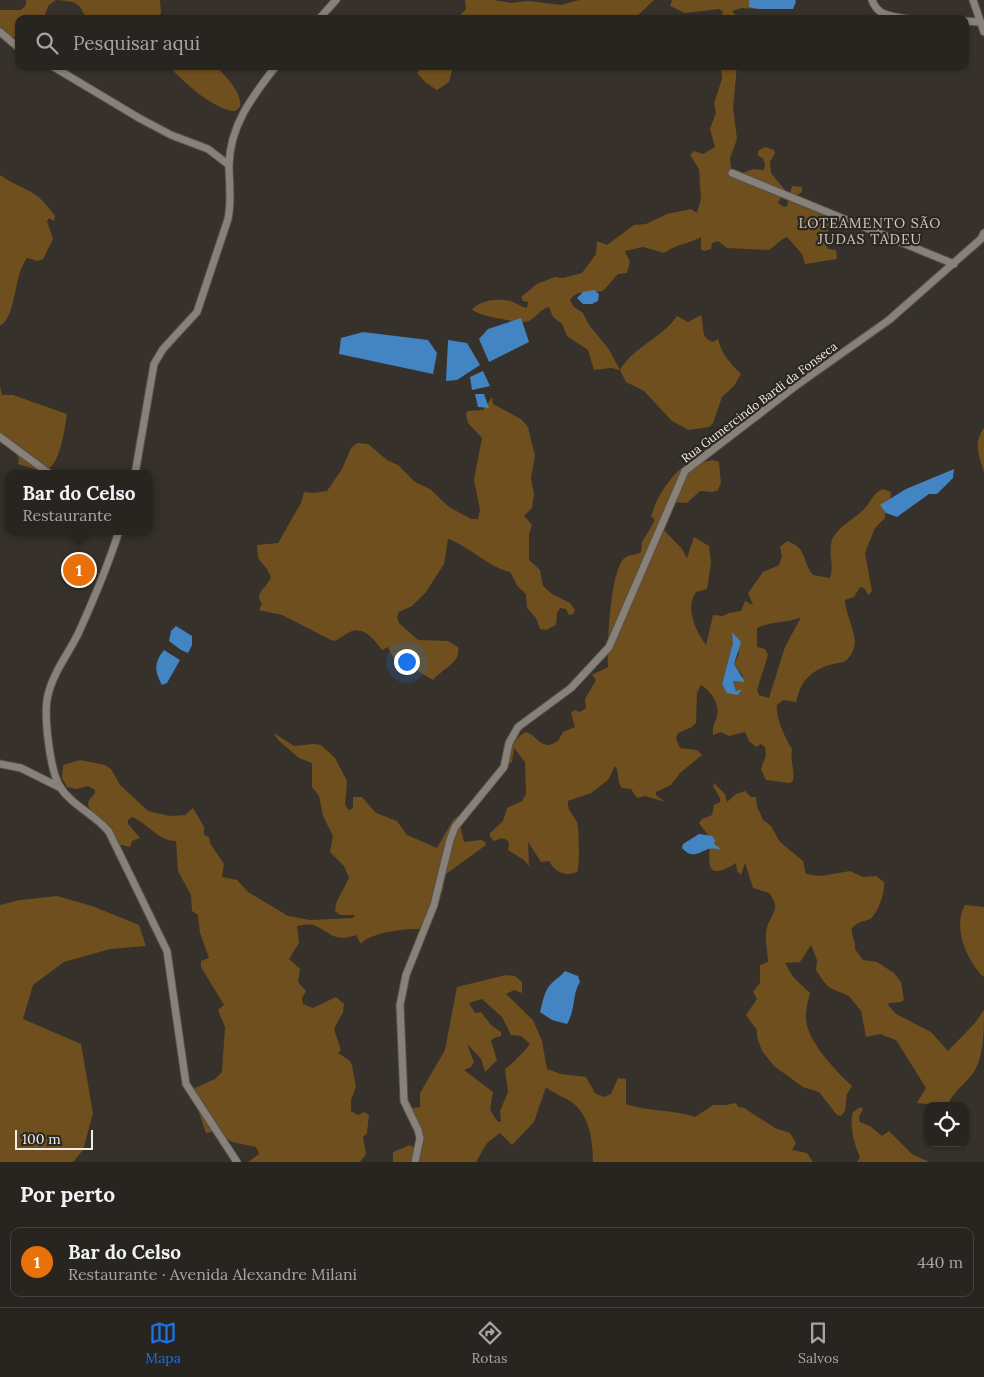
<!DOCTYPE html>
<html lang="pt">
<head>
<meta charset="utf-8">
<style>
	body { margin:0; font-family:Lora,serif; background:#302d29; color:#f1f3f6 }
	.controls { position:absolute; right:15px; bottom:15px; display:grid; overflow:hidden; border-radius:10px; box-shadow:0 1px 4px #0004 }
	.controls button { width:45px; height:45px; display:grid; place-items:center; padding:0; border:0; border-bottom:1px solid #44423e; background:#282520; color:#f1f3f6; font:25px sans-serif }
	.scale { position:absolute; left:15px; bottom:12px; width:78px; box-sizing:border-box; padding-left:5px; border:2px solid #efece7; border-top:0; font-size:14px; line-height:18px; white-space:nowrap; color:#efece7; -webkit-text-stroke:4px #2c2720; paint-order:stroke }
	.you { position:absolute; left:406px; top:661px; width:18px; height:18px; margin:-12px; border:4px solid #fff; border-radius:50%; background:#1a73e8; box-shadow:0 0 0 8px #1a73e833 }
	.badge { display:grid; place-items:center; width:32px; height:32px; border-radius:50%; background:#1a73e8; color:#fff; font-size:16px; font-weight:700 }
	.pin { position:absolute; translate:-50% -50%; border:2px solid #fff; box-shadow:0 1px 5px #0006 }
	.popup { position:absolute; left:5px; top:470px; width:148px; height:65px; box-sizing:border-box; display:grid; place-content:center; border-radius:10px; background:#282520; filter:drop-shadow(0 1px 4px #0005); font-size:16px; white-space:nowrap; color:#a5a5a5 }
	.popup b { font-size:19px; color:#f1f3f6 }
	.popup::after { content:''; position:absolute; left:50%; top:100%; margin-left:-10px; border:10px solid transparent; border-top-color:#282520 }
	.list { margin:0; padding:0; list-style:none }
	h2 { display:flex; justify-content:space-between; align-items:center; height:65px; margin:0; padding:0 20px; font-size:21px }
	h2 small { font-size:16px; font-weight:400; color:#a5a5a5 }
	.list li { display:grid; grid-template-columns:32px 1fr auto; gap:15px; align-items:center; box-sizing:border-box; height:70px; margin:0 10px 10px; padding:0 10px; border:1px solid #44423e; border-radius:10px }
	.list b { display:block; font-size:19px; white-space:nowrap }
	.list p { margin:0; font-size:16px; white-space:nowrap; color:#a5a5a5 }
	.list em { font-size:16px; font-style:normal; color:#a5a5a5 }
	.icon { flex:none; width:28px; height:28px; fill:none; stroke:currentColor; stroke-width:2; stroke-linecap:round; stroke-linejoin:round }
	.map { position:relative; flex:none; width:984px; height:1162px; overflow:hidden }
	.search { position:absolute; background:#282520; box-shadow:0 1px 4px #0004; left:15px; right:15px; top:15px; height:55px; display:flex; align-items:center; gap:12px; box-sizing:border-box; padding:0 18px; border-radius:10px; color:#a5a5a5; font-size:19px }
	.sheet { height:145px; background:#282520 }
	nav { display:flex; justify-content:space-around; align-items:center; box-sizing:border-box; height:70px; border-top:1px solid #44423e; background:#282520; font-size:14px; color:#a5a5a5 }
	nav a { display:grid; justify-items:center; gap:2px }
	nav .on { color:#1a73e8 }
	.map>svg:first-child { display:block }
</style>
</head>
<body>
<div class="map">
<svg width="984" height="1162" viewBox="0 0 984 1162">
	<rect width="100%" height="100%" fill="#36312a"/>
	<!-- green -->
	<path fill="#6f4f1d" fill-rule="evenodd" d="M26,0H160L161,13L158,19H86C79,0 74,2 56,0L48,6L44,19H19V37L0,38V10H21L26,5Z
		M465,0H493L511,3L528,1L561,5L579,0H654L634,19H541L531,16L511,19H456L466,9Z
		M672,0H752L762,9L742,8L732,11L739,19H721L723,11L719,9L685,13L670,6Z
		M169,66H216C225,76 243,93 240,107L235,111C215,111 182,81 169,66Z
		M422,66H453L449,82L437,90L426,83L417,73Z
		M721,66H737L733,107L737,139L730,158L731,169L740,174L753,169L764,170L765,165L763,158L758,156V151L765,147L774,150L775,153L770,162L771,173L785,190L778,203L784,207L787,206L792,186L802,187V192L795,197L826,213L830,217L826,245L828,249L836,250L837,259L805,264L802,254L787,237C778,240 776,247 768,250L727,248L718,241L712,243L711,249L704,251L701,249V237C689,244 676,244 664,253L643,247L625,251L630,262L627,273L618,274L603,291C590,294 578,288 570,300L574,307L583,313L589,325L608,348L620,370C634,346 661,339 677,316L688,322L701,315C705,326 699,337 713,342L718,339C722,355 730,363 741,374L734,386L722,397L713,423L709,427L689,430L672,421L644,391L626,382L620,370L611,368L594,370L588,350L567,336L562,324L553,317L549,307C540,309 534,321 525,322C515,322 477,316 472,309C482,299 503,297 515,303C520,305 521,307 527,308L528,302L523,301L521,297L537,284L555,277L563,278L582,273L596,254L597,241L607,245L634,225L646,224L667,214L691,209L697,213L701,199L699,169L690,155L694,151L703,154L715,147L710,129L716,113L714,103L722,79Z
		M0,175C26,193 34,186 55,216L54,221L49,218L47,221L53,239L43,259L38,261L27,258C13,276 17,316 0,326Z
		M0,386L2,395H13L67,414C65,427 60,468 45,470C37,471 26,466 18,464L19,458L5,440L0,438Z
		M492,397L493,404L521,419L528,427L535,456L531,478L534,494L532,508L524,516L532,525L529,534V560L540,570L543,586L552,594L570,603L575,610L573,614L569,615L566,609L560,608L557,613L556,625L546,630L540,629L536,618L527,608L526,594L518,587L510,572C486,566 471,547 448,539L444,564L426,592L412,606L399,612L397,617L399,623L418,640L448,641L458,647C461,663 443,668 433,680L402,662L395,661L388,647L382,650C374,639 362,624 348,633C342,636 339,640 333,641L282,615L259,610L262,604C253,592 267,589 271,577L267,569L258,558L257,545L278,543L301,503L304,492L314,493L327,491L342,469L351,448L357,443L368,444L387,460L398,465L415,482L430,489L449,507L471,519H478L480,510L474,480L482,438L468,423L466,414L468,411L483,410Z
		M984,428V472C979,457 973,442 984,428Z
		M700,456L703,462L713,460L719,462L721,483L718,490L713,492L700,491L687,503L671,502L664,530L682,549L687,558L694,537L709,546L711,563L707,589L696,592C685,608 695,630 706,645L713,615L722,616L729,613L741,611L745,601L753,605L748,593L763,572L779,565L782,556L780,547L787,541C809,549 801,561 813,575L830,578C834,565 829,556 831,544C833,528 856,519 865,508C872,500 873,493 883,489L891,492C891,501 885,508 885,518L875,528L865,553L872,591L868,595L864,588L860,587L854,597L845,600C846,623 867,644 844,662C827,664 809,671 801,687C798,692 798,697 796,702L783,700L777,705C775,716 786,740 792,749C790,760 795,770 793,781L789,783L766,780L761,769L766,755L765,747L761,744L756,747L749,741L745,732L729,736L721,732L713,735C712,726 715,724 717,716C720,704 711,691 701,685L697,693L696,723L692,727L678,733L676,738L680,748L697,750L702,755L680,773L671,785L656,792V795L665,802L645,796L637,798L631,789L622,788C616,781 620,772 615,766L608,780L591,793L568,801C567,811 573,814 577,822C579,827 580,868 577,872C565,877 555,872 549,861L541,862L528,842L529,866L524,860L508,850L509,843C505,837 501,838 494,841L490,837V833L503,821L507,808L522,801L526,794L525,762L514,748L512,762L506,766C509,752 512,739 526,732C536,735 538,745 550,745L558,741L563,732L575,727L571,713L574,710L580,712L586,708L585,699L596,680L592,675L608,667C607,649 610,565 626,557C631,554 636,556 641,552L642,542L654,522V518L651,517C658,492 676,467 700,456ZM801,617L785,647L769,698L759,695L757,690L768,655L765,649L757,647V628C771,621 789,623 801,617ZM733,633L739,654L734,664L743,676L739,682L733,680L736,691L741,689L738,695L722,684L733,643Z
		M274,733L294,746L314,744L321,745L335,758L347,781L345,805L349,810L353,808V797H362L376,813L397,821L407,835L437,848L453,820L458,816L464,842L481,840L485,842L486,845L442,877L440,883L444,886L438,903L419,929C407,928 367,933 361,944L356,935C334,943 330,932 314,925C309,924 302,925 297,926L299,943L289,959L300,969L298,982L306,991L302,998L303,1004L313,1008L336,997L344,1004L343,1012L334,1029L341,1050L338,1053L349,1060L352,1065L356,1087L351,1100V1111L358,1115L364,1112L369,1115L367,1133L363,1137L366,1154L360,1162H248L259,1154L256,1147L232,1142L217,1131L206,1133L192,1092L195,1088L215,1079L222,1072L225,1027L218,1010L224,1005L201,967V961L209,958L200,933L198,915L192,911L191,895L178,871L176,841C158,841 149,824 132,817L128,820V824L140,838L132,841L130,847L117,844L88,806L89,800L95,793V790L88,786L77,789L67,787L62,778L63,765L80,760L105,765L111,769L120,785L148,811L170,816L185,815L193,808L204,827V835L209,837L210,843L224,864L222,877L237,880L248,892L288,916L310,920L353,918L355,915H340L335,911L336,903L349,878L344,866L330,852L333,836L323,816L319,796L312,787V763L299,758L278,740Z
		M714,783L725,794L727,802L736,794L745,791L751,797H756L757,806L763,820L771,826L780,842L803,861L806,874L821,876L850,871L863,877L876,876L884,882C886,889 878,914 870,919C863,922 859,921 852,928C851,936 856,941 855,949L863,960L877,962L894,973L901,982L904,1000L901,1002L889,1003L888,1005L896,1014L931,1032L948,1051L975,1023L984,1010C984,1031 984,1055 974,1072C966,1083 952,1093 947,1106L917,1103L926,1088L896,1040L880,1034L866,1037L861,1011L849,996L830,988L824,982L816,970L817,960L811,945L800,962L785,963L793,977L810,993C808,1001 805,1012 806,1020C808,1042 836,1071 852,1086L847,1094L845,1111L841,1116L837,1115L819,1092L803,1087L774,1066L762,1051L757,1037V1030L746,1015L757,999L753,992L760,983V965L768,962C768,952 765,943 766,933C767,915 784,912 769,893L753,888L745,863L741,875L737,871L736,863C702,884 710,860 710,838L699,823L702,819L712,815L714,805L720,802V798L713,786Z
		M57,896L92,906L139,925L146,946L110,949L64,962L33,985L23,1019L81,1044L93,1113L83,1150L73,1162H0V905L20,900Z
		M965,905L984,907V977C967,962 952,926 965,905Z
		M506,975L515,976L522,982V993L514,990L506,994L533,1020L542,1041L547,1069L561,1074L586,1077L595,1093L603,1097L611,1094L618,1078L626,1079V1104C648,1112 672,1109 695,1117L713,1105H726L736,1103L738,1107L744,1108L775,1128L790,1133L796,1143L792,1150L807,1153L813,1162H818H593C593,1142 590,1117 573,1103C565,1097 554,1094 546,1087L534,1122L512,1145L500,1133L487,1143L476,1162H393V1152L410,1145L416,1149L419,1138L409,1115L405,1091L409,1103L413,1108L420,1107V1093L445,1050L457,987ZM482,999L502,1017L511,1035L521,1036L530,1044C527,1049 511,1065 505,1069L508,1092L500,1111L501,1121L498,1122L490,1110L493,1092L464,1070L471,1067L474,1062L467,1044L481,1059L485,1072L497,1060L491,1041L494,1038L501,1036V1032L491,1025L481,1012L475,1013L469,1003Z
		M860,1107L863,1109L859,1117L860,1122L870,1126L882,1136L889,1131L912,1154L929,1162H857L860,1157C854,1144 849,1126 853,1112Z"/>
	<!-- water -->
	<path fill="#4384c3" d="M749,0H795L796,2L793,9H759L749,7Z
		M594,290L599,294L598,301L592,304H583L577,298L583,292Z
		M521,318L529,342L489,362L479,339L488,329Z
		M363,332L428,340L437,353L433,374L339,354L341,338Z
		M448,340L467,343L480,365L457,380L446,381Z
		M483,371L490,386L472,390L470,377Z
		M475,394H484L489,408L478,407Z
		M954,469L953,478L937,494H929L897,517L886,513L880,505L906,489Z
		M176,626L192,636V645L188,653L181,650L169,641L171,631Z
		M732,632L741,642L734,664L745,682L733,681L736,691L742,689L738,695L727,693L722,684L733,643Z
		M164,650L180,660L167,683L162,685C154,670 154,663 164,650Z
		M699,834L712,836L715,840L714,844L721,849C717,849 712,848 708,849C698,853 692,859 682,848L683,844Z
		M565,971L578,976L580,982C572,994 576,1009 567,1024L552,1020L540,1012C543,1002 544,989 553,982C557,978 561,976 565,971Z"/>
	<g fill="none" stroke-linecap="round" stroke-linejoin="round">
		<defs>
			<path id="minor" d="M872,0C878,17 892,16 908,19
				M973,0L984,32
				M319,19L336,0
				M965,21L980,22
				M0,32L19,48
				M52,66L139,118L171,135L208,149L229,165
				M732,173L954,264
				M0,437L50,474
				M135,474L154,364L163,349L197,312L228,219C232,201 229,183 229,165C230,125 252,97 276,66
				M119,531C108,566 93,601 78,634C68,654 53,673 48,695C43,714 50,768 59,785C70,805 95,814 109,832L167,951L186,1084L237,1162
				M0,764L21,768L61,788
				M415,1162L420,1138L418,1130L404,1101L400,1005L406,975L434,905L450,840L455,827L504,767L509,743L518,727L571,688L609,647L685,471L797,385L889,320L981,239L984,233"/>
		</defs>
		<!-- minor casing -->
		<use href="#minor" stroke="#545049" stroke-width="9"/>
		<!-- minor -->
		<use href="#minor" stroke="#878179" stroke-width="7"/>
	</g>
	<g text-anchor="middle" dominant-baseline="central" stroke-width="4.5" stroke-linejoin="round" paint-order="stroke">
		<!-- street labels -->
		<g font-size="12" fill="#efece7" stroke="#2c2720">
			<text transform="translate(759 402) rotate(-37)">Rua Gumercindo Bardi da Fonseca</text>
		</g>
		<!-- neighbourhood labels -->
		<g font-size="14" letter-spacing="1" fill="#d0cac1" stroke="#2c2720">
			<text x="870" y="223">LOTEAMENTO SÃO<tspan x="870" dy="16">JUDAS TADEU</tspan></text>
		</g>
	</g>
</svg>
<div class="controls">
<button><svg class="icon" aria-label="locate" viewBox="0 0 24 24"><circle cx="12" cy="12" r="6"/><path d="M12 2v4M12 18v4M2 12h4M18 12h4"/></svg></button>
</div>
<div class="scale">100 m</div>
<div class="you"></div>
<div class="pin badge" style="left:79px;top:570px;background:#e8710a">1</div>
<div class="popup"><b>Bar do Celso</b>Restaurante</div>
<div class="search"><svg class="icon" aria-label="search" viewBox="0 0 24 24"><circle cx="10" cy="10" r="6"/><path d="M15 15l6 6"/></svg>Pesquisar aqui</div>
</div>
<section class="sheet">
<h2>Por perto<small></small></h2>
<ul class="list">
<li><span class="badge" style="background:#e8710a">1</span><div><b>Bar do Celso</b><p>Restaurante · Avenida Alexandre Milani</p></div><em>440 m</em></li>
</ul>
</section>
<nav>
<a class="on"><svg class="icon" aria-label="map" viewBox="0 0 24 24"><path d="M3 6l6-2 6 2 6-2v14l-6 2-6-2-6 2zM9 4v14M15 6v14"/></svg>Mapa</a>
<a><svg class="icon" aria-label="directions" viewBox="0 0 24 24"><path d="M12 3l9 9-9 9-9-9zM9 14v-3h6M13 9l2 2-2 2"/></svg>Rotas</a>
<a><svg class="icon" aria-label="saved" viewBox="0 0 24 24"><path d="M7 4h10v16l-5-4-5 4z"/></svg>Salvos</a>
</nav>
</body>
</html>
